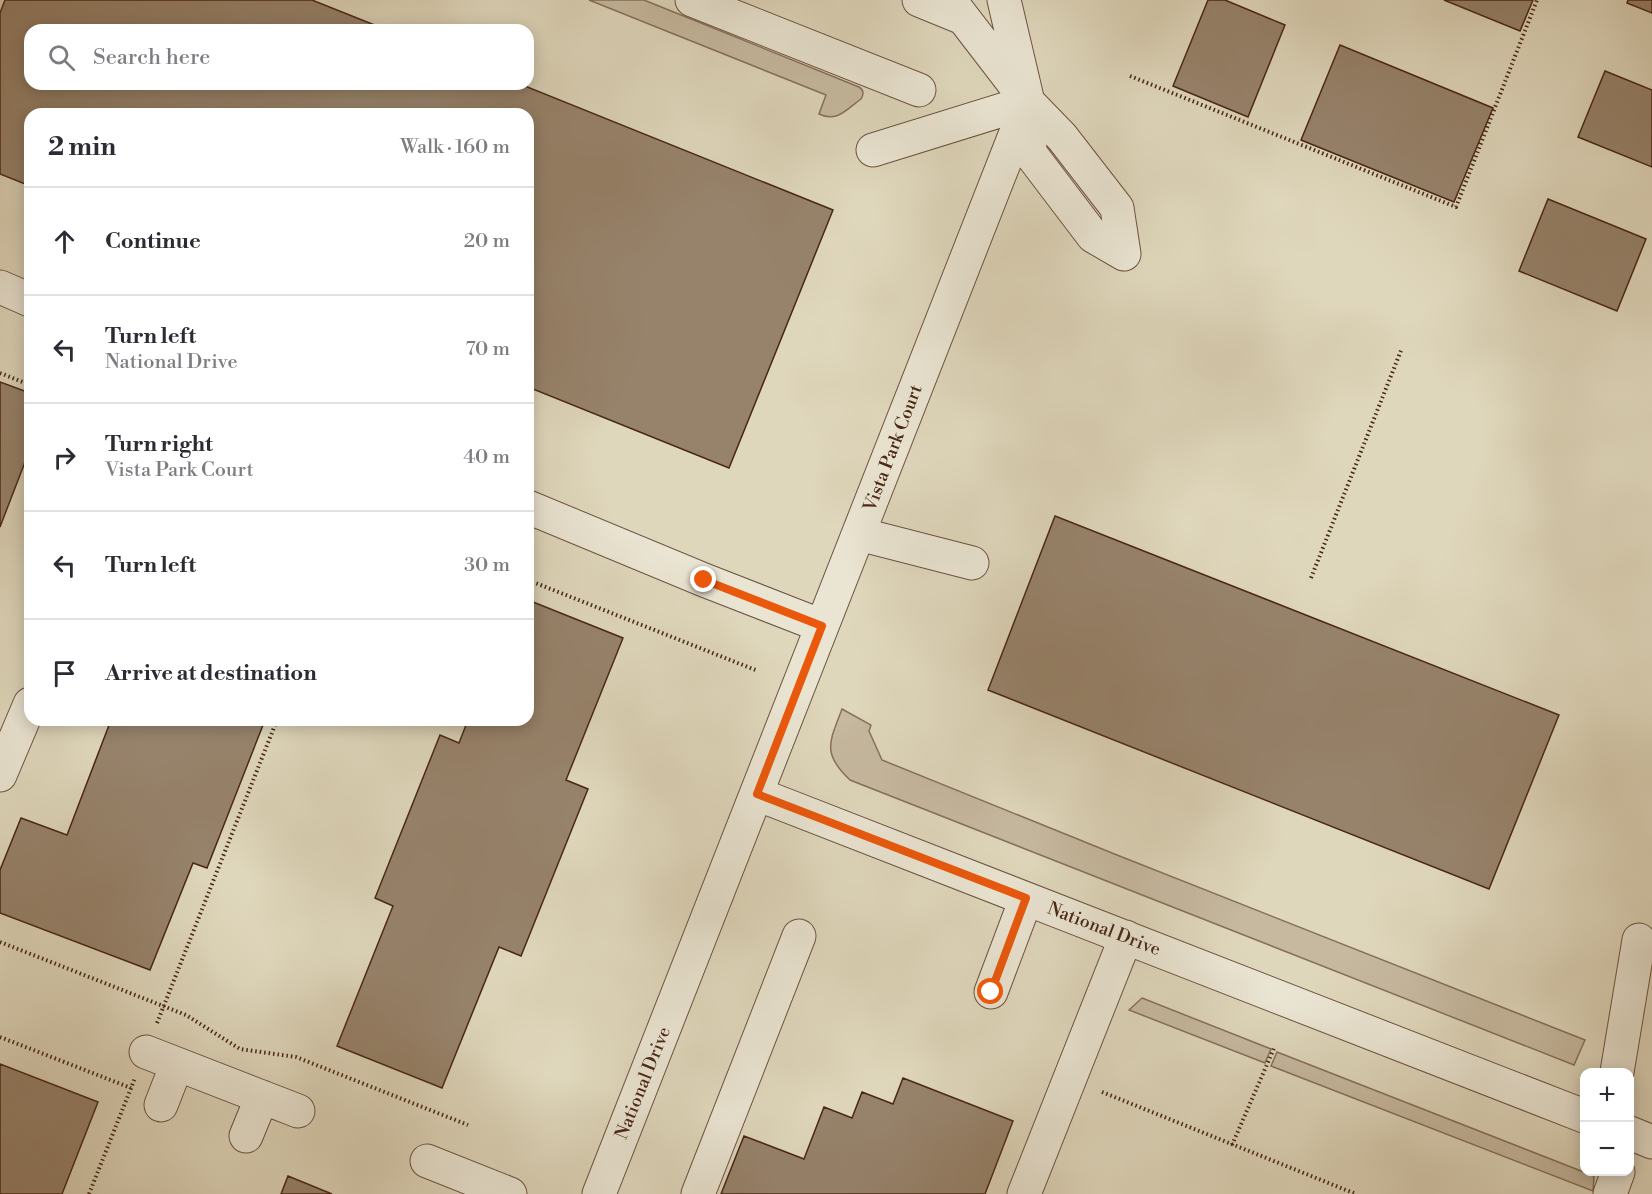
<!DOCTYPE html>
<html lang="en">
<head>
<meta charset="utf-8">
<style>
	body { margin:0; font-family:"Libre Bodoni",serif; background:#f7f7f7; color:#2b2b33 }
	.controls { position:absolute; right:18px; bottom:18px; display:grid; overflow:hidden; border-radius:12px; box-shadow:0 3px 15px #0003 }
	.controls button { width:54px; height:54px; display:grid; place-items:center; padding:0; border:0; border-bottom:2px solid #e1e1e2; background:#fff; color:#2b2b33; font:30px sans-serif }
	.stop { position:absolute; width:18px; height:18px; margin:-14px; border:4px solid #ea580c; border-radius:50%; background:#fff }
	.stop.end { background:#ea580c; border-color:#fff; box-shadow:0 2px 6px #0008 }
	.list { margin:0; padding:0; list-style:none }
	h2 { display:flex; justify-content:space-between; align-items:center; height:78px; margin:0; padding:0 24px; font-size:26px }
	h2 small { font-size:20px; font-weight:400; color:#7c7c81 }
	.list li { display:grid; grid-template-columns:39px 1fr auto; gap:18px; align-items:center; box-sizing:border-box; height:108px; padding:0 24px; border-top:2px solid #e1e1e2 }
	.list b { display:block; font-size:22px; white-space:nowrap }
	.list p { margin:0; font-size:20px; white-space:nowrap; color:#7c7c81 }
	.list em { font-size:20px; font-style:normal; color:#7c7c81 }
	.icon { flex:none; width:33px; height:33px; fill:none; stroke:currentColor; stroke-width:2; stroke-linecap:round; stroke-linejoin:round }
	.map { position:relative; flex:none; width:1652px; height:1194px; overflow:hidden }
	.search { position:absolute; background:#fff; box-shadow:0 3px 15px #0003; left:24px; top:24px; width:510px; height:66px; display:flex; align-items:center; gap:15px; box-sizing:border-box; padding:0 21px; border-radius:18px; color:#7c7c81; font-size:22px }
	.panel { position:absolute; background:#fff; box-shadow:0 3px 15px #0003; left:24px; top:108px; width:510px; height:618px; border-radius:18px }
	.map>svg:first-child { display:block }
</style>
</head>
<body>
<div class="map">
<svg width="1652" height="1194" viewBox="0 0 1652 1194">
	<rect width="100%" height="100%" fill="#dfd7bc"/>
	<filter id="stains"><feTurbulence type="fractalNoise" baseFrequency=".00333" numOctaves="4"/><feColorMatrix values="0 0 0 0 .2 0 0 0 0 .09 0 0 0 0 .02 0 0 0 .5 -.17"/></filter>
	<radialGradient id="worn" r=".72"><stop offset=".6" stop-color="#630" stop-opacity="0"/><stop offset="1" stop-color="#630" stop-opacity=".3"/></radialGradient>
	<!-- green -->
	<path fill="#c6b9a0" stroke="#88705b" stroke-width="1.5" d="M589,0H644L859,87C864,90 864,94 861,99C847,109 837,123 819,114L826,95Z
		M842,709L871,725L869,731L882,760L1117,855L1585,1040L1574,1065L850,780C821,753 830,741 842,709Z
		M1142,998L1271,1049L1265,1063L1129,1010Z
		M1277,1052L1594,1176L1593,1191L1271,1066Z"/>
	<!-- building -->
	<path fill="#97836c" stroke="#492716" stroke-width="1.5" d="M5,0H312L387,30H30V84H520L833,210L729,468L528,387V114H30V186L0,174V13Z
		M1208,0H1225L1285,25L1248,117L1173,86Z
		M1444,0H1533L1520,31Z
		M1628,0H1652V13L1627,3Z
		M1340,45L1493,108L1454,202L1301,140Z
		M1605,71L1652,90V167L1578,137Z
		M1548,199L1646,239L1617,311L1519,271Z
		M0,382L30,393V449L0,527Z
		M1055,516L1559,715L1489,889L988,690Z
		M528,600L623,638L566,780L588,789L521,956L499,947L442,1088L337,1046L393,906L375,898L440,735L459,743L468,720H528Z
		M111,720H265L207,868L193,863L150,970L0,913V870L21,818L67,835Z
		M0,1064L98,1102L62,1194H0Z
		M903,1078L1013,1121L985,1194H721L744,1136L804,1159L824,1107L852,1118L862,1092L893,1104Z
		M288,1176L332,1194H281Z"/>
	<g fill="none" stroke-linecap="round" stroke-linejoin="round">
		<defs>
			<path id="minor" d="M692,0L919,90
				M919,0L963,18
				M952,0L955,7L1028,102L1062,137L1117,208L1124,254
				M1004,0L1028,102L1030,153L1093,236L1124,254
				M873,150L1028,102
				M0,287L30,300
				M528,507L704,580L822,626
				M859,534L972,563
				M0,775L30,704
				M757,794L1584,1116
				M991,992L1026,899
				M146,1052L298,1111
				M1617,1072L1639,940
				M161,1105L177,1064
				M1630,1133L1652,1142
				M246,1136L262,1097
				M427,1161L510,1194
				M599,1194L1028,102
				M698,1194L799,936
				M1024,1194L1126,937
				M1610,1194L1618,1172"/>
		</defs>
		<!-- minor casing -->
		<use href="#minor" stroke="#6e5340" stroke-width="35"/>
		<!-- path -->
		<path stroke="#492716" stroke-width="4" stroke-dasharray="1.5 3" stroke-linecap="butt" d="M1130,76L1456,207L1537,0
			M0,373L30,385
			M1311,578L1402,348
			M528,580L758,671
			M0,942L186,1015L240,1049L296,1057L468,1125
			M157,1023L277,720
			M0,1037L131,1088
			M1102,1092L1356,1194
			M1232,1145L1275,1046
			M89,1194L135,1078"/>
		<!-- minor -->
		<use href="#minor" stroke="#eae5d3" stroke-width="33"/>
	</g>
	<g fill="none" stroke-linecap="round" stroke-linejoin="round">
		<!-- route -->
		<path stroke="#ea580c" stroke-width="8" d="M704,580L822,626L757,794L1026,898L991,992"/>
	</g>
	<g text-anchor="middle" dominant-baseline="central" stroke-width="6" stroke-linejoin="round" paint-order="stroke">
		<!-- street labels -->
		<g font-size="18" fill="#492716" stroke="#eae5d3">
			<text transform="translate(893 448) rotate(-69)">Vista Park Court</text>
			<text transform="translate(1104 929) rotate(21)">National Drive</text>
			<text transform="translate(643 1083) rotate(-68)">National Drive</text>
		</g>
	</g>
	<rect width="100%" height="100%" filter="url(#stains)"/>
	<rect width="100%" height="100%" fill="url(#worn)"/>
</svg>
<div class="controls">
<button>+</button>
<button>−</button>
</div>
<div class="stop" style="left:991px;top:992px"></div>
<div class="stop end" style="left:704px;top:580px"></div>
<div class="search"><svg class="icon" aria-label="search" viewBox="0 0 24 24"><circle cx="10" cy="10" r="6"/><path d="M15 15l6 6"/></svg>Search here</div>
<section class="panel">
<h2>2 min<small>Walk · 160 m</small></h2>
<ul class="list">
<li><svg class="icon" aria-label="ahead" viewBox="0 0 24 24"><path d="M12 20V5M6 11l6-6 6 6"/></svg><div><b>Continue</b></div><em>20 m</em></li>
<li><svg class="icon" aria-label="left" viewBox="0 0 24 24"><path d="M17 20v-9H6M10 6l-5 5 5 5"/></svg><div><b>Turn left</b><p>National Drive</p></div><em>70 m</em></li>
<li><svg class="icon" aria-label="right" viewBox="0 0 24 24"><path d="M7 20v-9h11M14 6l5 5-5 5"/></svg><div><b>Turn right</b><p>Vista Park Court</p></div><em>40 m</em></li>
<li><svg class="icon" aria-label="left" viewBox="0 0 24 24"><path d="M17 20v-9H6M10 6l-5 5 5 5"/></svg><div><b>Turn left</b></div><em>30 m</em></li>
<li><svg class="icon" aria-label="arrive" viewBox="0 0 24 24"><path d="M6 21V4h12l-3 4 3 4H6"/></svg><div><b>Arrive at destination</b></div></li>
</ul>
</section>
</div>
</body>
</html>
